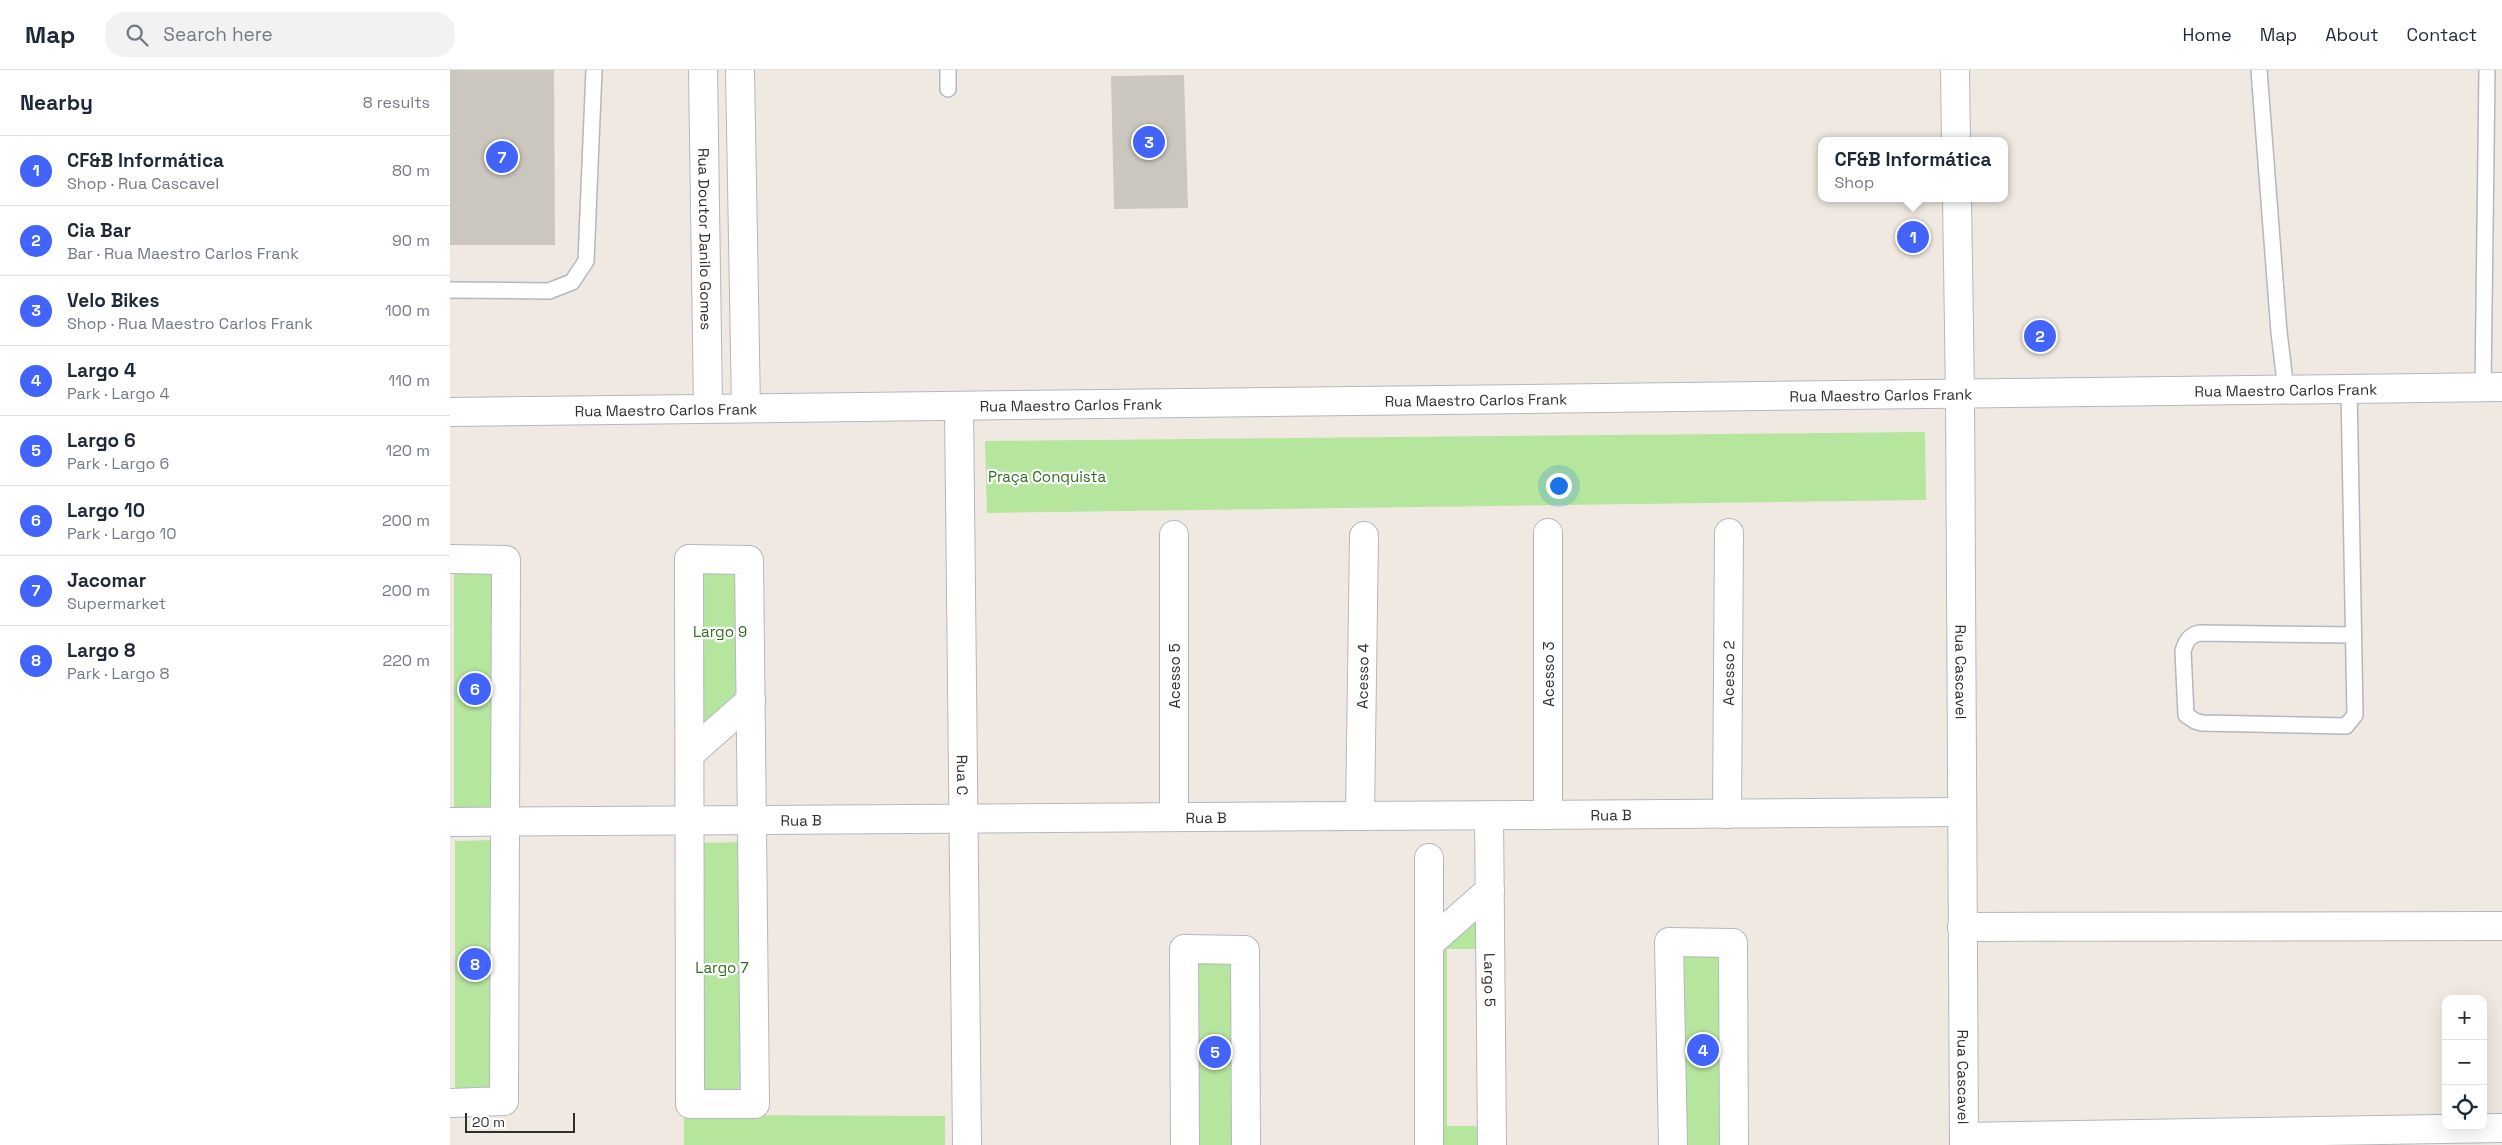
<!DOCTYPE html>
<html lang="en">
<head>
<meta charset="utf-8">
<style>
	body { margin:0; font-family:"Space Grotesk",sans-serif; background:#f2f2f3; color:#1f2937 }
	.controls { position:absolute; right:15px; bottom:15px; display:grid; overflow:hidden; border-radius:10px; box-shadow:0 5px 20px #0002 }
	.controls button { width:45px; height:45px; display:grid; place-items:center; padding:0; border:0; border-bottom:1px solid #e0e1e3; background:#fff; color:#1f2937; font:25px sans-serif }
	.scale { position:absolute; left:15px; bottom:12px; width:110px; box-sizing:border-box; padding-left:5px; border:2px solid #2e2e2e; border-top:0; font-size:14px; line-height:18px; white-space:nowrap; color:#2e2e2e; -webkit-text-stroke:4px #fff; paint-order:stroke }
	.you { position:absolute; left:1108px; top:415px; width:18px; height:18px; margin:-12px; border:4px solid #fff; border-radius:50%; background:#1a73e8; box-shadow:0 0 0 8px #1a73e833 }
	.badge { display:grid; place-items:center; width:32px; height:32px; border-radius:50%; background:#4264fb; color:#fff; font-size:16px; font-weight:700 }
	.pin { position:absolute; translate:-50% -50%; border:2px solid #fff; box-shadow:0 1px 5px #0006 }
	.popup { position:absolute; left:1368px; top:67px; width:190px; height:65px; box-sizing:border-box; display:grid; place-content:center; border-radius:10px; background:#fff; filter:drop-shadow(0 1px 4px #0005); font-size:16px; white-space:nowrap; color:#747a83 }
	.popup b { font-size:19px; color:#1f2937 }
	.popup::after { content:''; position:absolute; left:50%; top:100%; margin-left:-10px; border:10px solid transparent; border-top-color:#fff }
	.list { margin:0; padding:0; list-style:none }
	h2 { display:flex; justify-content:space-between; align-items:center; height:65px; margin:0; padding:0 20px; font-size:21px }
	h2 small { font-size:16px; font-weight:400; color:#747a83 }
	.list li { display:grid; grid-template-columns:32px 1fr auto; gap:15px; align-items:center; box-sizing:border-box; height:70px; padding:0 20px; border-top:1px solid #e0e1e3 }
	.list b { display:block; font-size:19px; white-space:nowrap }
	.list p { margin:0; font-size:16px; white-space:nowrap; color:#747a83 }
	.list em { font-size:16px; font-style:normal; color:#747a83 }
	.icon { flex:none; width:28px; height:28px; fill:none; stroke:currentColor; stroke-width:2; stroke-linecap:round; stroke-linejoin:round }
	.map { position:relative; flex:none; width:2052px; height:1075px; overflow:hidden }
	header { display:flex; align-items:center; gap:30px; box-sizing:border-box; height:70px; padding:0 25px; background:#fff; border-bottom:1px solid #e0e1e3 }
	header strong { font-size:24px }
	nav { display:flex; gap:28px; margin-inline-start:auto; font-size:18px }
	.search { width:350px; height:45px; background:#f2f2f3; display:flex; align-items:center; gap:12px; box-sizing:border-box; padding:0 18px; border-radius:20px; color:#747a83; font-size:19px }
	main { display:flex }
	aside { flex:1; background:#fff }
	.map>svg:first-child { display:block }
</style>
</head>
<body>
<header>
<strong>Map</strong>
<div class="search"><svg class="icon" aria-label="search" viewBox="0 0 24 24"><circle cx="10" cy="10" r="6"/><path d="M15 15l6 6"/></svg>Search here</div>
<nav><a>Home</a><a>Map</a><a>About</a><a>Contact</a></nav>
</header>
<main>
<aside>
<h2>Nearby<small>8 results</small></h2>
<ul class="list">
<li><span class="badge">1</span><div><b>CF&amp;B Informática</b><p>Shop · Rua Cascavel</p></div><em>80 m</em></li>
<li><span class="badge">2</span><div><b>Cia Bar</b><p>Bar · Rua Maestro Carlos Frank</p></div><em>90 m</em></li>
<li><span class="badge">3</span><div><b>Velo Bikes</b><p>Shop · Rua Maestro Carlos Frank</p></div><em>100 m</em></li>
<li><span class="badge">4</span><div><b>Largo 4</b><p>Park · Largo 4</p></div><em>110 m</em></li>
<li><span class="badge">5</span><div><b>Largo 6</b><p>Park · Largo 6</p></div><em>120 m</em></li>
<li><span class="badge">6</span><div><b>Largo 10</b><p>Park · Largo 10</p></div><em>200 m</em></li>
<li><span class="badge">7</span><div><b>Jacomar</b><p>Supermarket</p></div><em>200 m</em></li>
<li><span class="badge">8</span><div><b>Largo 8</b><p>Park · Largo 8</p></div><em>220 m</em></li>
</ul>
</aside>
<div class="map">
<svg width="2052" height="1075" viewBox="0 0 2052 1075">
	<rect width="100%" height="100%" fill="#efe9e1"/>
	<!-- green -->
	<path fill="#b6e59e" d="M1475,362L1476,430L537,443L535,371Z
		M250,498H290V625L249,659Z
		M4,499H46L45,738H4Z
		M45,770V1018H5V771Z
		M292,772L294,1021H252L251,773Z
		M1030,841V879H997V1056H1030V1075H988L987,876Z
		M1234,885H1270L1272,1075H1235Z
		M746,890H784V1075H747Z
		M234,1045L495,1046V1075H234Z"/>
	<!-- building -->
	<path fill="#cbc7bf" d="M0,0H104L105,175H0Z
		M734,5L738,138L664,139L661,6Z"/>
	<g fill="none" stroke-linecap="round" stroke-linejoin="round">
		<defs>
			<path id="lane" d="M1809,0L1829,262L1836,320
				M498,19V0
				M0,220L99,221L122,212L136,191L144,0
				M2033,317L2037,0
				M1899,319L1905,645L1896,656L1752,653L1745,651L1736,645L1733,581C1736,571 1739,566 1749,563L1902,565"/>
			<g id="street">
				<path id="s1" d="M253,0L258,338"/>
				<path d="M290,0L296,338"/>
				<path id="s2" d="M509,336L517,1075"/>
				<path d="M0,489L56,490L54,1031L0,1033"/>
				<path d="M239,489L299,490L305,1034H240Z"/>
				<path d="M240,684L301,630"/>
				<path id="s3" d="M1277,744L1279,463"/>
				<path id="s4" d="M1039,745L1042,1075"/>
				<path d="M1098,745V463"/>
				<path id="s5" d="M910,746L914,466"/>
				<path d="M724,747V465"/>
				<path id="s6" d="M0,752L1512,742"/>
				<path d="M979,788V1075"/>
				<path d="M1512,857L2052,856"/>
				<path d="M980,873L1040,820"/>
				<path d="M1514,1067L2052,1058"/>
				<path d="M735,1075L734,879L795,880L796,1075"/>
				<path d="M1223,1075L1219,872L1283,873L1284,1075"/>
			</g>
			<g id="secondary">
				<path d="M1505,0L1506,71"/>
				<path id="s7" d="M1507,128L1510,323L1514,1075"/>
				<path id="s8" d="M0,342L2052,317"/>
			</g>
		</defs>
		<!-- lane casing -->
		<use href="#lane" stroke="#b4b7c1" stroke-width="18"/>
		<!-- street casing -->
		<use href="#street" stroke="#b4b7c1" stroke-width="30"/>
		<!-- secondary casing -->
		<use href="#secondary" stroke="#b4b7c1" stroke-width="30"/>
		<!-- lane -->
		<use href="#lane" stroke="#fff" stroke-width="15"/>
		<!-- street -->
		<use href="#street" stroke="#fff" stroke-width="28"/>
		<!-- secondary -->
		<use href="#secondary" stroke="#fff" stroke-width="28"/>
	</g>
	<g text-anchor="middle" dominant-baseline="central" stroke-width="4.5" stroke-linejoin="round" paint-order="stroke">
		<!-- street labels -->
		<g font-size="15" fill="#2e2e2e" stroke="#fff">
			<text stroke="none"><textPath href="#s1" startOffset="169">Rua Doutor Danilo Gomes</textPath></text>
			<text stroke="none"><textPath href="#s8" startOffset="1836">Rua Maestro Carlos Frank</textPath></text>
			<text stroke="none"><textPath href="#s8" startOffset="1431">Rua Maestro Carlos Frank</textPath></text>
			<text stroke="none"><textPath href="#s8" startOffset="1026">Rua Maestro Carlos Frank</textPath></text>
			<text stroke="none"><textPath href="#s8" startOffset="621">Rua Maestro Carlos Frank</textPath></text>
			<text stroke="none"><textPath href="#s8" startOffset="216">Rua Maestro Carlos Frank</textPath></text>
			<text stroke="none"><textPath href="#s7" startOffset="474">Rua Cascavel</textPath></text>
			<text stroke="none"><textPath href="#s3" startOffset="141">Acesso 2</textPath></text>
			<text transform="translate(1098 604) rotate(-90)">Acesso 3</text>
			<text transform="translate(724 606) rotate(-90)">Acesso 5</text>
			<text stroke="none"><textPath href="#s5" startOffset="140">Acesso 4</textPath></text>
			<text stroke="none"><textPath href="#s2" startOffset="369">Rua C</textPath></text>
			<text stroke="none"><textPath href="#s6" startOffset="1161">Rua B</textPath></text>
			<text stroke="none"><textPath href="#s6" startOffset="756">Rua B</textPath></text>
			<text stroke="none"><textPath href="#s6" startOffset="351">Rua B</textPath></text>
			<text stroke="none"><textPath href="#s4" startOffset="165">Largo 5</textPath></text>
			<text stroke="none"><textPath href="#s7" startOffset="879">Rua Cascavel</textPath></text>
		</g>
		<!-- park labels -->
		<g font-size="15" fill="#2c6e1b" stroke="#fff">
			<text x="597" y="406">Praça Conquista</text>
			<text x="270" y="561">Largo 9</text>
			<text x="272" y="897">Largo 7</text>
		</g>
	</g>
</svg>
<div class="controls">
<button>+</button>
<button>−</button>
<button><svg class="icon" aria-label="locate" viewBox="0 0 24 24"><circle cx="12" cy="12" r="6"/><path d="M12 2v4M12 18v4M2 12h4M18 12h4"/></svg></button>
</div>
<div class="scale">20 m</div>
<div class="you"></div>
<div class="pin badge" style="left:1463px;top:167px">1</div>
<div class="popup"><b>CF&amp;B Informática</b>Shop</div>
<div class="pin badge" style="left:1590px;top:266px">2</div>
<div class="pin badge" style="left:699px;top:72px">3</div>
<div class="pin badge" style="left:1253px;top:980px">4</div>
<div class="pin badge" style="left:765px;top:982px">5</div>
<div class="pin badge" style="left:25px;top:619px">6</div>
<div class="pin badge" style="left:52px;top:87px">7</div>
<div class="pin badge" style="left:25px;top:894px">8</div>
</div>
</main>
</body>
</html>
